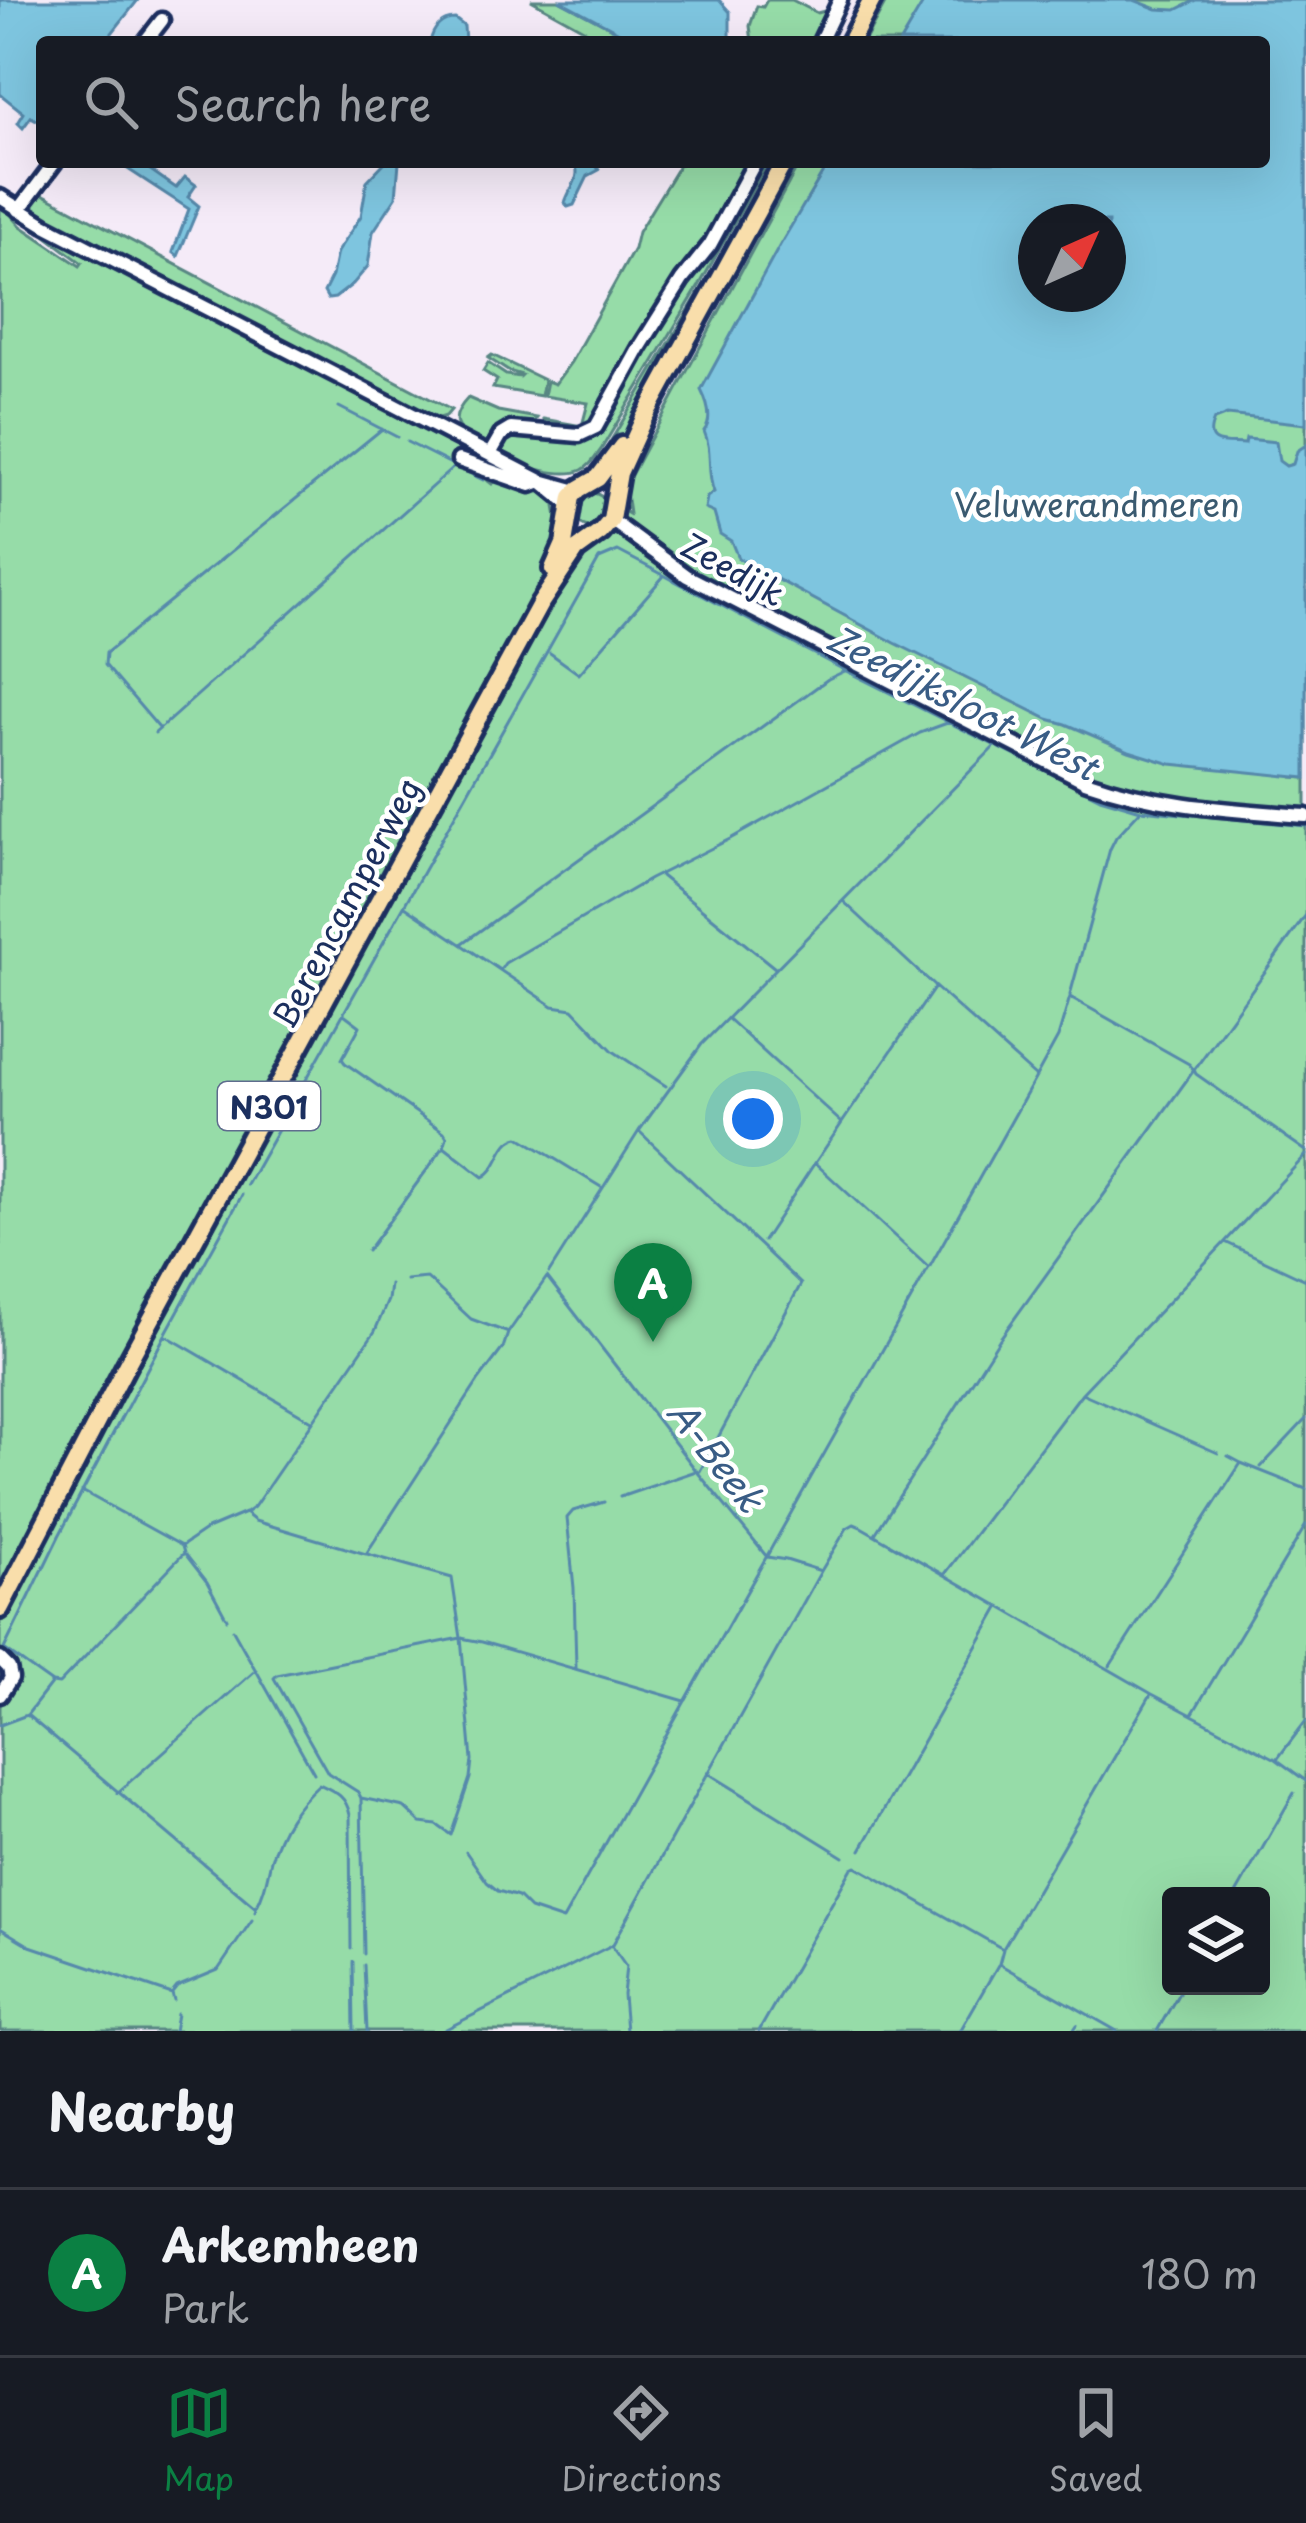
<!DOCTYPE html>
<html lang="en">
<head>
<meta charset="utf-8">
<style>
	body { margin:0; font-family:"Playpen Sans",sans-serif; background:#242831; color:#f1f3f6 }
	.controls { position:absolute; right:36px; bottom:36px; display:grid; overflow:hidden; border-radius:12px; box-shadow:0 12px 48px #0002 }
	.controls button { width:108px; height:108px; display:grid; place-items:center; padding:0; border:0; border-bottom:3px solid #363941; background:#171b24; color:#f1f3f6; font:60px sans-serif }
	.compass { position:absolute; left:1018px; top:204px; width:108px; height:108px; border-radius:50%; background:#171b24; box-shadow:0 12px 48px #0002; rotate:45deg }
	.you { position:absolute; left:753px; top:1119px; width:42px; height:42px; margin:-30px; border:9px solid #fff; border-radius:50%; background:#1a73e8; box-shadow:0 0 0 18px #1a73e833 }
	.badge { display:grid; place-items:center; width:78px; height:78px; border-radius:50%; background:#0b8043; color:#fff; font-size:39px; font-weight:700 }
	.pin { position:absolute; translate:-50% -99px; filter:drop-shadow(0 3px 6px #0008) }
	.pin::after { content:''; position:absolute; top:63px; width:42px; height:36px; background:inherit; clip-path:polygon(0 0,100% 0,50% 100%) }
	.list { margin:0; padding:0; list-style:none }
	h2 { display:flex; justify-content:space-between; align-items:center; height:156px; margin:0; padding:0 48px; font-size:51px }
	h2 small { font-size:39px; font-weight:400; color:#9ea1a6 }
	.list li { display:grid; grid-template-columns:78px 1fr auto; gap:36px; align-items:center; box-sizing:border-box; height:168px; padding:0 48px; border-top:3px solid #363941 }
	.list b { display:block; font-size:45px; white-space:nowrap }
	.list p { margin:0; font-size:39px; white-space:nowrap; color:#9ea1a6 }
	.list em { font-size:39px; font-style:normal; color:#9ea1a6 }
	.icon { flex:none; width:66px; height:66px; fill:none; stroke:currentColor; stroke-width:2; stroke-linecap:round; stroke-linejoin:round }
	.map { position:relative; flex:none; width:1306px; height:2031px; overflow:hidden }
	.search { position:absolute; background:#171b24; box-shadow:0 12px 48px #0002; left:36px; right:36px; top:36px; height:132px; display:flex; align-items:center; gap:30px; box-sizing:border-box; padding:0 42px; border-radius:12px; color:#9ea1a6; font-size:45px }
	.sheet { height:324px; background:#171b24 }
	nav { display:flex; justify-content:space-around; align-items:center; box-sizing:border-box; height:168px; border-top:3px solid #363941; background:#171b24; font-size:33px; color:#9ea1a6 }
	nav a { display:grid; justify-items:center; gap:6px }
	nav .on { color:#0b8043 }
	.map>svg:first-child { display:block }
</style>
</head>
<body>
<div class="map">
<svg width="1306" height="2031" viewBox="0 0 1306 2031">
	<rect width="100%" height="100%" fill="#f5ebf8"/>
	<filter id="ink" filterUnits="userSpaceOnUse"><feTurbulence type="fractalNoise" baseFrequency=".00833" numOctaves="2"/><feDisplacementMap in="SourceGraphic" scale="24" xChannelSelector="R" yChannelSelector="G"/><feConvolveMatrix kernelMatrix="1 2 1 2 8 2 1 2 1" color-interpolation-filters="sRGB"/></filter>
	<g filter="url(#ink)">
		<!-- green -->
		<path fill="#96dca8" stroke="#588683" stroke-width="3" fill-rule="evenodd" d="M531,0H559L638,42H607Z
			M767,0H792L817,13L824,11L830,13L816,42H752L750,26L757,6L763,7Z
			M887,0H1306V776L1292,777L1306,778V2031H0V203L21,226L80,266L82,263L22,218L518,472L488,475V481L492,484L498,479L546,489L553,495L558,523L593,541L616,531L622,499L624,511L629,514L625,486L800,162H1264V42H864ZM1036,222H1108V294H1036ZM1171,1896H1261V1986H1171Z
			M681,162H751L715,230L594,422L585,429L545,428L544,419L582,426L588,403L544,396L547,381L555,384L571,362L634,249L638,232Z
			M759,162H768L699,286L602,448C597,455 591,466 582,470C563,479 523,466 505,458L501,444C523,421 565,446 593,435L642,349Z
			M773,162H777L632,423L607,463L600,459L725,249Z
			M37,191L451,410L446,416L433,420L32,212L29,204Z
			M492,355L544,380L541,396L493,388L497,380L483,371L488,363L506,375L520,377L522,375L508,371L488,358Z
			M468,398L498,411L537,418L531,426L503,424L489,441L476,443C455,430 448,419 468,398Z
			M574 510a17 17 0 1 1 34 0a17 17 0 1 1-34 0Z"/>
		<!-- water -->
		<path fill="#7ec5df" stroke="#5689ab" stroke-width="3" fill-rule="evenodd" d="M0,0H138L105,42H42V123L31,117L23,128L18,123L24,113L0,94Z
			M559,0H719L730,12V42H638Z
			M925,0H1134L1157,9L1176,10L1196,0H1306V424L1227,415L1214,420C1201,449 1229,442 1245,444L1246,439L1276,442L1279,461L1286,466L1293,464L1297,451L1306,445V778L1171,764L1129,751L1066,724L1048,719L895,643L738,558L731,541L720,534L714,513L705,509L707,497L714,492C706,472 713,451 704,431C713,420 707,402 701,390L780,245L829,162H1264V42H900ZM1036,222H1108V294H1036Z
			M455,19L464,26L465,42H430C433,29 441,19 455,19Z
			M117,162H139L176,188L185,177L196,185L188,197L199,206L178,256L173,252L189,209Z
			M385,162H399L396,197L373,232L368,266L353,284L335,298L328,299L324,292L332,276L337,252L361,216L367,181Z
			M575,162L595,164L599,170L588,176L574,205L568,207L565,203C569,187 582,180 575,162Z"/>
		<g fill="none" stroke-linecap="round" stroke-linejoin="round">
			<!-- stream -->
			<path stroke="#5689ab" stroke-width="3" d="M339,407L397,437
				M407,442L483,480
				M550,653L579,674L663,577
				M159,728L105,665L106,653L382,429
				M155,733L454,467
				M661,876L775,968
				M405,906L553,1006L573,1009L613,1051L666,1086
				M1306,915L1194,1070L1196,1074L1306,1151
				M463,943L828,679L845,671
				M501,969L505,963L650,879L730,839L920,733L950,722
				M1070,995L1110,849L1116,837L1140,811
				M344,1014L360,1026L342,1059L345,1063L444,1132L447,1137L444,1147L483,1177C501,1168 499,1141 519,1137L601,1187
				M728,1019L842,1123L935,987L843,901
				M842,1123L815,1163L929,1268L1036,1077L935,987
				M640,1132L801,1284L700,1471
				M1306,1155L1225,1242L1306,1280
				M247,1185L599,559L618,551L846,671L1100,798L1141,810L1306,826
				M763,1241L814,1164
				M367,1251L443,1148
				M549,1273L639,1131L702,1044L994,747
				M406,1280L427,1278L471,1319L506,1332
				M166,1333L242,1195
				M1084,1394L1218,1453
				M1241,1463L1306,1489
				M1261,1467L1306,1419
				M82,1491L182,1546L207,1529L245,1513L255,1521L366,1554L479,1380L503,1348L508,1333L547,1277L695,1469L767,1557L786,1560L821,1571L847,1528L854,1524L861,1527L1152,1694L1276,1759L1306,1781
				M620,1497L696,1471
				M247,1512L254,1507L375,1331L388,1300L390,1285
				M875,1534L999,1340L1194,1070L1189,1064L1070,997L1058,1037L1036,1077
				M182,1546L184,1553L59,1684L52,1683L4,1649L59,1536L165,1335L312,1421
				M367,1554L452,1578L461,1638L482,1642L685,1701L563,1920L530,1909L518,1897L498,1891L487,1882L466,1852
				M186,1555L207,1582L227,1619
				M945,1574L1082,1393L1225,1242
				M233,1630L255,1669
				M1110,1666L1241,1463L1228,1456
				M576,1668L574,1588L567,1518L573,1511L604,1502
				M686,1700L928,1269
				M1193,1713L1306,1525
				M27,1715L256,1908L255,1912
				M0,1725L27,1715L51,1684
				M1278,1758L1306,1721
				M709,1772L821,1571
				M117,1793L256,1670L314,1773
				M361,1798L358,1792L328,1773L274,1678L277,1675L461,1638L472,1760L470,1778L451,1835
				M861,1850L999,1608
				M1235,1896L1294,1793
				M256,1908C265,1892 267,1877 271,1860C280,1829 295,1806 319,1784C336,1792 346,1796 350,1815L351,1949
				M0,1928L30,1946L172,1994L174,2001
				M1004,1947L1150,1696
				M364,1954L361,1798L404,1807L421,1823L437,1825L451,1835
				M353,1962L354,2031
				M364,1965L367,2031
				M173,1992L177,1987L218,1970L252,1920
				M174,2031L177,2014
				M442,2031L610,1946
				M626,2031L623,1995L626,1966L612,1946L708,1773L844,1857
				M759,2031L852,1868L856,1866L1003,1949L999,1964L1117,2031
				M960,2031L998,1965
				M1073,2031L1077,2025
				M1157,2031L1183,1986"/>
			<defs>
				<path id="minor" d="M145,42L162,20
					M820,42L840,0
					M0,197L45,225L541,481L569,504
					M19,210L55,162
					M490,454L501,435L511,429L579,435L596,427L640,347L682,280L710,245L755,162
					M459,460L531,485L541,481L577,491
					M611,520L687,576L1085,781C1160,807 1228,810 1306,816
					M0,1659L9,1668L11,1678L0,1695"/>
				<path id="major" d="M850,42L872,0
					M553,569L564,544L572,497L579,489L598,478L622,446
					M0,1609L127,1364L540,604L576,550L601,532L611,520L619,473L643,420L784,162"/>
			</defs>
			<!-- minor casing -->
			<use href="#minor" stroke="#1b2f5e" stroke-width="21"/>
			<!-- major casing -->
			<use href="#major" stroke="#1b2f5e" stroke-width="26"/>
			<!-- minor -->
			<use href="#minor" stroke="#fff" stroke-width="12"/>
			<!-- major -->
			<use href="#major" stroke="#f9deab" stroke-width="16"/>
		</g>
	</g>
	<g text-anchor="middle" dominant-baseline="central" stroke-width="9" stroke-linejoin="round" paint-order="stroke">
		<!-- shield labels -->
		<rect fill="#fff" stroke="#5f6d8e" stroke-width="3" x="218" y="1082" width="102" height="48" rx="9"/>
		<g font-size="30" font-weight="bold" fill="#1b2f5e">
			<text x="269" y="1106">N301</text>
		</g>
		<!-- park labels -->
		<g font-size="33" fill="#3a5a70" stroke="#fff">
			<text x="1097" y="503">Veluwerandmeren</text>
		</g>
		<!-- street labels -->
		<g font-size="33" fill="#1b2f5e" stroke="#fff">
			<text transform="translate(734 568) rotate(29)">Zeedijk</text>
			<text transform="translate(345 902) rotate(-62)">Berencamperweg</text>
		</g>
		<!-- water labels -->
		<g font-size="36" font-style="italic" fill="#395c85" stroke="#fff">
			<text transform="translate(963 701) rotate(27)">Zeedijksloot West</text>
			<text transform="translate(717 1455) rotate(52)">A-Beek</text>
		</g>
	</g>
</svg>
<div class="controls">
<button><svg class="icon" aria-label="layers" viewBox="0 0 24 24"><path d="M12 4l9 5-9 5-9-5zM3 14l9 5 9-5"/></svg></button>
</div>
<svg class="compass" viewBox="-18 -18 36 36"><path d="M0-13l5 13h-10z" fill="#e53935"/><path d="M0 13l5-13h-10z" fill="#9ea1a6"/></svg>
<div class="you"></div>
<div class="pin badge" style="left:653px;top:1342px">A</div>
<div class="search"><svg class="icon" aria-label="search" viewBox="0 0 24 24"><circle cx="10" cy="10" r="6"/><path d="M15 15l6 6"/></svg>Search here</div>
</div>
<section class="sheet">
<h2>Nearby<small></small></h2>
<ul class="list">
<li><span class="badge">A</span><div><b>Arkemheen</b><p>Park</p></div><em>180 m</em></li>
</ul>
</section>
<nav>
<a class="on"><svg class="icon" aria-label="map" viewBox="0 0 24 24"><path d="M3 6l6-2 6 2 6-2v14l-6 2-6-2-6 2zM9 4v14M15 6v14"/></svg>Map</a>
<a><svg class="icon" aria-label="directions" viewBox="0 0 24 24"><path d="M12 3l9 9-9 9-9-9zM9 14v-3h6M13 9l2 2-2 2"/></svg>Directions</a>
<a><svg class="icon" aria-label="saved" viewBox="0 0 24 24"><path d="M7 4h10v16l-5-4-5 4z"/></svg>Saved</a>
</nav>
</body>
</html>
